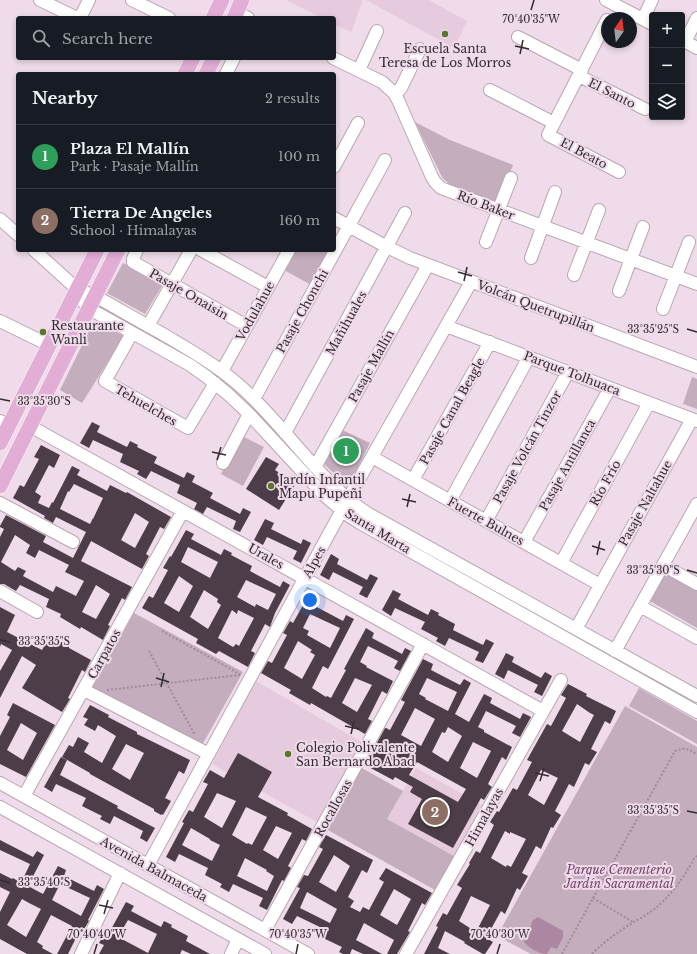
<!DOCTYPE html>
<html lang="en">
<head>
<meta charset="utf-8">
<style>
	body { margin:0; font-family:"Libre Baskerville",serif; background:#242831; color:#f1f3f6 }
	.controls { position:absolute; right:12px; top:12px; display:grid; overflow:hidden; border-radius:4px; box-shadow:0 2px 6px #0003 }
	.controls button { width:36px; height:36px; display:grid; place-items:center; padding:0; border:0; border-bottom:1px solid #363941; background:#171b24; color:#f1f3f6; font:20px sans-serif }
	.compass { position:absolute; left:601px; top:12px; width:36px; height:36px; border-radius:50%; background:#171b24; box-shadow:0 2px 6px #0003; rotate:14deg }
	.you { position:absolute; left:310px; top:600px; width:14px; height:14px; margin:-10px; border:3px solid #fff; border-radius:50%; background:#1a73e8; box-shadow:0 0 0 6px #1a73e833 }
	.badge { display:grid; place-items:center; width:26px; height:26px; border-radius:50%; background:#5a762a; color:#fff; font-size:13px; font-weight:700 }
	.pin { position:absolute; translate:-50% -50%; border:2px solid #fff; box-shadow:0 1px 4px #0006 }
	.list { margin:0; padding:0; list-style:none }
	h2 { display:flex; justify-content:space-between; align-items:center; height:52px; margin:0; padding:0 16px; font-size:17px }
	h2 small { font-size:13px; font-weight:400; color:#9ea1a6 }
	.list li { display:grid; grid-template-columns:26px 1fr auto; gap:12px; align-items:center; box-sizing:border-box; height:64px; padding:0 16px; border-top:1px solid #363941 }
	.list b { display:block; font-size:15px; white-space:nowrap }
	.list p { margin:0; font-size:13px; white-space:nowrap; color:#9ea1a6 }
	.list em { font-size:13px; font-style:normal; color:#9ea1a6 }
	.icon { flex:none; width:22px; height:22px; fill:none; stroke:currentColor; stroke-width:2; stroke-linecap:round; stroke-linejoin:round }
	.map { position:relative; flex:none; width:697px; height:954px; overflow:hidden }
	.search { position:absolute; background:#171b24; box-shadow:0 2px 6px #0003; left:16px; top:16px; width:320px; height:44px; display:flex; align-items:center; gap:10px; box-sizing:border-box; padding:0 14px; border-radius:4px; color:#9ea1a6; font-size:15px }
	.panel { position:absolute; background:#171b24; box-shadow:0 2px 6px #0003; left:16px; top:72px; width:320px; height:180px; border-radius:4px }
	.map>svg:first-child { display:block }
</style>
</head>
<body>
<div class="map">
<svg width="697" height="954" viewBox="0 0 697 954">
	<rect width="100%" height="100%" fill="#efdbe9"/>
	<!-- built -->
	<path fill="#e6cbde" d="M286,0H363L351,32L334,24V18H322Z
		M366,0H429L467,21L454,48Z
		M256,681L365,744L319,823L212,764Z
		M416,768L482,805L454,856L387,819Z"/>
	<!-- green -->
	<path fill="#c4adbd" d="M415,122L450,140L513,165L498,202L451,186L442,177Z
		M295,250H334L313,286L284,270Z
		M123,263L163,284L145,314L107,293Z
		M94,321L124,336L82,403L60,390Z
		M692,377L697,379V409L683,404Z
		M340,429L370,443L350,483L345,484L322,462Z
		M242,436L264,447L243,486L221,474Z
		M666,573L697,591V628L650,601Z
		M134,613L243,672L201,747L92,688Z
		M639,688L697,721V744L629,706Z
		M625,706L697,747V954H531L497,936Z
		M360,767L403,791L387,819L454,856L435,890L326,829Z"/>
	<!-- water -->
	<path fill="#ab87a1" d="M538,917L563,931V937L557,949L551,947L547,954C539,954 529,948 524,942L533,920Z"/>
	<!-- building -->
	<path fill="#4d3d48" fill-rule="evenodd" d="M92,422L100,426L97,432L127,447L130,441L138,445L137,447L157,457L154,463L184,478L187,472L195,476L192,482L213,493L210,498L240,514L243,508L251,512L240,532L233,529L236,521L207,507L203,514L194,509L197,503L177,493L180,485L151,471L146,479L137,474L139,471L120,462L123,454L93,440L89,448L80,443Z
		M41,445L60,455L54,468L49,465L35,492L41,496L38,503L49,508L52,502L53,503L72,466L80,470L77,475L107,491L110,485L126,493L127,492L171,517L164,529L160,527L146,554L149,556L142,569L91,541L81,561L132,587L125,600L122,598L108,625L110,626L103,640L81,627L80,629L60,617L61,614L46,607L49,599L20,585L16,591L4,584H0V537L4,529L0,527V526L6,515L46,536L43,542L73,558L86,532L56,517L53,523L44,518L45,516L13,498L20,485L24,487L39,459L34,457ZM74,484L103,498L93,519V518L90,524L60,509L68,491L69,492ZM135,513L149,522L135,548L121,540ZM15,535L30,545L26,553L35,558L39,550L69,565L65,572L84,581L76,596L56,586L53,592L23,576L26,571L18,567L15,571L1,562ZM96,585L110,594L96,619L82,612Z
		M266,457L279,464L275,470L296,483L279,510L246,489Z
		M265,519L274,523L271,529L301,544L303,539L311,543L301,563L293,559L297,551L267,537L263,545L254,540Z
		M186,530L194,534L191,539L221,555L224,549L232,553L231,555L252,566L250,571L280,587L283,581L290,585L275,613L270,627L265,624L251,651L255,653L248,667L219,651L216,654L196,643L198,639L142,608L149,596L153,598L168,570L163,568L170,556L171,557ZM188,547L218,562L210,578L181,562ZM179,576L193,586L179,612L164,603ZM246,580L276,594L268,610L256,604L255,607L237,597ZM204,590L218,599L217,602L221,605L208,629L190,617ZM232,610L237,614L238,610L254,618L239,646L236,644L233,647L218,638Z
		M331,554L339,559L337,564L367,580L370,574L378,578L367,598L359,594L363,587L333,572L329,580L320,575Z
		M393,590L401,594L398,599L428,615L431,609L439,613L438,615L455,624L453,630L483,645L486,639L494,643L483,663L475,660L479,652L449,638L445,646L436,641L438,638L421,629L425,622L395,608L391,616L382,610Z
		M308,596L316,600L313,605L343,621L346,615L354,619L328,669L323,666L312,688L326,697L327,696L331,698L346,670L344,669L366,628L374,633L372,638L402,654L405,648L411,651L400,671L394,668L398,661L368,646L360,662L367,666L366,667L393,681L387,694L382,691L368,719L372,721L365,734L311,703L310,705L289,693L291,690L261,673L268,661L272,663L287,635L283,633L290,621L293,623ZM310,614L340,628L330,648L307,635L309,631L303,628ZM298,641L312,650L310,652L315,655L302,679L284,668ZM355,678L372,685L357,712L342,703Z
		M0,607L15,615L7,632L42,650L50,636L69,646V648L91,660L85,672L82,670L68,698L70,699L62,712L22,688L36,665L22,656L0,698V671L12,650L1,644L0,647Z
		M506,653L514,657L512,662L541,678L545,672L552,676L542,696L534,692L538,685L508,670L504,679L495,674Z
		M423,659L433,664L431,670L460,685L464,679L471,683L455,714L469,722L484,694L492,698L490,703L520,719L523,713L531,717L520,737L512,733L516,726L486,711L478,727L484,730V732L512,747L506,760L502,757L488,784L492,787L484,800L481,798L453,848L408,824L422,799L410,792L413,787L395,777L393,780L365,765L385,728H386L390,730L405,702L401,700ZM427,678L457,692L448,711L425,699L426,698L419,694ZM415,708L435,719L421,746L401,735ZM448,727L462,736L448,762L432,752L442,732L445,733ZM473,742L491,751L477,778L460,768ZM417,762L466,789L458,802L409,775Z
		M568,684L587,694L586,696L616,711L610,724L605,721L591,749L597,752L589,765L585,763L574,787L569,784L555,811L561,815L553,828L551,827L541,849L536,846L522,873L528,876L520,890L517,888L505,914L501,911L486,938L493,942L485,954H483L464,943L465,942L445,931L438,948L450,954H424L438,927L436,926L443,913L447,915L462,888L457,885L470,864L469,863L476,851L480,853L494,825L490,822L497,811L499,812L513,788L517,790L532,762L527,760L547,724L551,726L566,698L561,695ZM577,704L590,713L594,715L580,742L562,731ZM541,770L558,778L544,805L528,795ZM505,831L510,834V832L526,839L511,867L507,865L506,867L491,858ZM471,896L490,905L476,932L459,921Z
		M13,703L55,725L26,777L0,764V736L10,717L7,715ZM21,723L37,733L23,760L7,750Z
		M90,705L109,715L108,717L137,732V734L190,760L184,774L179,771L165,798L171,801L163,815L162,814L161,815L154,811V809L90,774V773L62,757L69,745L73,747L78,737L89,743L84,752L102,763L116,736L98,725L95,731L84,725L88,719L83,717ZM126,744L144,753L130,780L112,769Z
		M238,753L272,772L258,797L288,813L287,815L312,829L306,841L302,839L288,866L291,868L284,881L282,880L267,910L259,906L263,898L233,884L229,892L220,887L222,884L205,875L208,868L179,854L175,862L166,857L184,823L182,822L189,810L193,812L208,784L203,782L210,770L224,778ZM217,793L236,801L222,828L204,817ZM246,807L267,817L252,845L248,843L247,844L232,835ZM276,826L292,833L278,859L263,850ZM191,828L210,839V840L220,845L212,861L182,845ZM245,858L267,870L266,871L274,876L267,891L237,876Z
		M61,757L67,760L60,775L118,806L117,808L155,828L147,842L140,838L143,831L114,816L110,824L100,819L102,816L82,806L86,798L56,784L52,792L44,787Z
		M326,835L373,860L367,873L362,870L348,897L354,901L350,907L360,912L363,907L369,910L384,882L379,879L386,868L432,893L425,905L422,903L408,931L410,932L397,954H387L394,940L364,923L356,940L382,954H363L352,949L350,954H343L339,952L342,947L323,938L326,930L297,916L292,924L283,919L300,888L297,887L304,875L308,876L323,849L319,847ZM334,855L350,866L336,892L319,882ZM394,889L411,899L397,925L380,915ZM307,892L337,909L330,923L300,908Z
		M0,840L33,857L37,851L44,855L28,886L43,894L58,866L66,870L64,876L94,891L97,885L104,889L88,920L89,921L78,939L76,938L68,954H57L72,926L51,915L37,942L43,946L42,948L53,954H27L0,939V912L10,892L0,887V873L12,879L13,878L21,883L30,864L0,850ZM60,884L90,898L81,916L52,900ZM22,899L29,903L41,909L26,937L7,925Z
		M126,902L134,906L131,911L161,927L164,921L172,925L171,927L188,936L186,941L210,954H191L182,950L180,954H99L104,945L99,943L106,931L109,933ZM128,920L157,934L148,953L118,937Z"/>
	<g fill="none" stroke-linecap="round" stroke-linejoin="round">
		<defs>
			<path id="minor" d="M40,0L77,18
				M132,0L169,18
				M606,0L652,24
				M237,12L248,18
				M80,18L89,0
				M643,19L652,0
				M607,20L548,135L619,172
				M518,37L582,70
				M682,40L697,48
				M685,42L697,18
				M333,58L382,82L394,93L398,100L432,177L435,182L441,188L697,284
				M359,70L377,31
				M226,74L234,58
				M579,76L645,109
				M490,90L554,123
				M395,95L401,88L420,49
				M334,167L358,123
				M334,218L387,247L410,258L697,367
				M0,219L18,235
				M486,242L511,178
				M34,250L77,289L95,296C117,308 139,321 161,333C188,349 215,364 239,385C285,425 316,479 367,513L697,696
				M137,250L133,259V262L247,326
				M201,250L268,287
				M531,258L555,192
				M574,275L599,210
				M77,289L81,299L88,308L190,365L207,377L229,395L249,414L325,496L349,516L360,523L697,712
				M619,291L643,227
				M663,309L689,242
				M0,321L49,345
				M148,326L191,250
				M446,326L697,421
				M132,333L105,381L188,428L215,383
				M222,371L289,250
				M254,399L385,160
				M0,421L9,425
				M30,426L543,711
				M285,433L405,213
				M372,457L600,585
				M223,463L249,414
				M315,467L428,265
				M413,480L490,342
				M450,501L529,357
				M0,503L73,542
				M486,521L568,372
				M524,542L610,388
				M561,563L649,403
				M663,565L697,584
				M0,591L37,612
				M640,606L697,638
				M576,629L692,419
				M615,651L697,504
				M84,690L209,754
				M0,783L308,954
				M24,796L183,511
				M0,807L265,954
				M148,865L348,499L471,282
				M265,930L423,644
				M81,954L120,873
				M231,954L238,939
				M406,954L561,680"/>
			<path id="major" d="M213,18L222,0
				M234,18L242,0
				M185,74L193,58
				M206,74L214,58
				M0,443L97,250
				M0,486L118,250"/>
		</defs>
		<!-- minor casing -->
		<use href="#minor" stroke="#b9a6b3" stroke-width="14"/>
		<!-- major casing -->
		<use href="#major" stroke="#fff" stroke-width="16"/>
		<!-- path -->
		<path stroke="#9c8d98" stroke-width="2" stroke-dasharray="2 2" stroke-linecap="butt" d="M162,631L240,674
			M149,651L195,735
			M107,690L240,675
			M593,898L633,922
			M562,954L675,751C685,747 688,749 697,754
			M592,954C605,941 619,931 634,922C642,917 650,913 657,907C673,893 685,875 695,857L697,856"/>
		<!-- minor -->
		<use href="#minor" stroke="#fff" stroke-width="12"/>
		<!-- major -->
		<use href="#major" stroke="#e2aed6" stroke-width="15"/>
	</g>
	<!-- ticks -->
	<path fill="none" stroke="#332b31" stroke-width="1.5" d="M531,10L534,0M515,46L529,49M520,54L523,40M458,272L472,276M464,281L467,267M687,329L697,332M0,399L10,401M212,452L226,455M217,460L221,447M402,499L416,502M407,507L410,494M592,546L605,550M597,555L600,541M687,570L697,573M0,640L10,642M156,678L169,682M161,687L164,673M345,726L359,729M351,734L354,721M535,773L549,776M540,781L544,768M687,811L697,813M0,880L10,883M99,905L113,908M104,914L108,900M94,954L97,944M296,954L298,944M497,954L500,944"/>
	<!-- markers -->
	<g fill="#5a762a" stroke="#efdbe9" stroke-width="1.5">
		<circle cx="445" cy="34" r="4"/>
		<circle cx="43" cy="332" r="4"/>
		<circle cx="271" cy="486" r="4"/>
		<circle cx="288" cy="754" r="4"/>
	</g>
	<g text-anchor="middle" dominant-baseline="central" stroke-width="4" stroke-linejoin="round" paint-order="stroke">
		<!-- poi labels -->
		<g font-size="12" fill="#332b31" stroke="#efdbe9" text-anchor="start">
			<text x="445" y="48" text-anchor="middle">Escuela Santa<tspan x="445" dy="14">Teresa de Los Morros</tspan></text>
			<text x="51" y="325">Restaurante<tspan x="51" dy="14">Wanli</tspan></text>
			<text x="279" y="479">Jardín Infantil<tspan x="279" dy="14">Mapu Pupeñi</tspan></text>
			<text x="296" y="747">Colegio Polivalente<tspan x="296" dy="14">San Bernardo Abad</tspan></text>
		</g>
		<!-- street labels -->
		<g font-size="12" fill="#332b31" stroke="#efdbe9">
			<text transform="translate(612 93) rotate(27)">El Santo</text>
			<text transform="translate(584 153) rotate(28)">El Beato</text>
			<text transform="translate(486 205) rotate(21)">Río Baker</text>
			<text transform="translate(189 294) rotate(30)">Pasaje Onaisin</text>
			<text transform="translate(536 306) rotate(21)">Volcán Quetrupillán</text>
			<text transform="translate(255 311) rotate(-61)">Vodulahue</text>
			<text transform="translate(302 311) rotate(-61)">Pasaje Chonchi</text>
			<text transform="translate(346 323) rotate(-61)">Mañihuales</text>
			<text transform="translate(371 366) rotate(-61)">Pasaje Mallín</text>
			<text transform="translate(572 373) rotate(21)">Parque Tolhuaca</text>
			<text transform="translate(146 405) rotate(30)">Tehuelches</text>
			<text transform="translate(452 411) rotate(-61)">Pasaje Canal Beagle</text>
			<text transform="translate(527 447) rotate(-61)">Pasaje Volcán Tinzor</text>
			<text transform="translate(567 465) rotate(-61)">Pasaje Antillanca</text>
			<text transform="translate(605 483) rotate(-61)">Río Frío</text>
			<text transform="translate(645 503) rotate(-61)">Pasaje Naltahue</text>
			<text transform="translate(486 521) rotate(29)">Fuerte Bulnes</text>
			<text transform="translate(378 531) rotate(31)">Santa Marta</text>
			<text transform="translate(266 556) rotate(29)">Urales</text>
			<text transform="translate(314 562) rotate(-61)">Alpes</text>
			<text transform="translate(104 654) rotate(-61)">Carpatos</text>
			<text transform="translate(333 808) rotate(-61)">Rocallosas</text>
			<text transform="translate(484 817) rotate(-61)">Himalayas</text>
			<text transform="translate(154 869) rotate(29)">Avenida Balmaceda</text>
		</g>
		<!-- park labels -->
		<g font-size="12" font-style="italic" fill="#734267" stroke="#efdbe9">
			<text x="619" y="869">Parque Cementerio<tspan x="619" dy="14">Jardín Sacramental</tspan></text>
		</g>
	</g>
	<g font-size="10" text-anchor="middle" fill="#332b31" stroke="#efdbe9" stroke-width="4" stroke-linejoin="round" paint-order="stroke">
		<text x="531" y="23">70°40'35"W</text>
		<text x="653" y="333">33°35'25"S</text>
		<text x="44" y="405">33°35'30"S</text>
		<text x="653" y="574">33°35'30"S</text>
		<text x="44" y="645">33°35'35"S</text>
		<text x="653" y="814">33°35'35"S</text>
		<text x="44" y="886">33°35'40"S</text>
		<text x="97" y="938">70°40'40"W</text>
		<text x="298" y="938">70°40'35"W</text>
		<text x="500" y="938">70°40'30"W</text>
	</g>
</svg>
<div class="controls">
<button>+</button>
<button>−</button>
<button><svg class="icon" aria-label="layers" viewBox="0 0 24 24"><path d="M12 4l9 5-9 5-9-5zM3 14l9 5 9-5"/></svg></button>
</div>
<svg class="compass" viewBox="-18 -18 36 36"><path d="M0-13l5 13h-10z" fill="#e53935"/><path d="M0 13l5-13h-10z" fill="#9ea1a6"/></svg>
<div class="you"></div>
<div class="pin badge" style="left:346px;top:451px;background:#2e9e5b">1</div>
<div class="pin badge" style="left:435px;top:812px;background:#8d6e63">2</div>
<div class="search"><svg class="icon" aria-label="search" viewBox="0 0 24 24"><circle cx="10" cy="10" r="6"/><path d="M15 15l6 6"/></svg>Search here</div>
<section class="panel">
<h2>Nearby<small>2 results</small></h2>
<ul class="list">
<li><span class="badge" style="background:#2e9e5b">1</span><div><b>Plaza El Mallín</b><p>Park · Pasaje Mallín</p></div><em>100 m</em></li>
<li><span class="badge" style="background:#8d6e63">2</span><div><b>Tierra De Angeles</b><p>School · Himalayas</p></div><em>160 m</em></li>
</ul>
</section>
</div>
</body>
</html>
